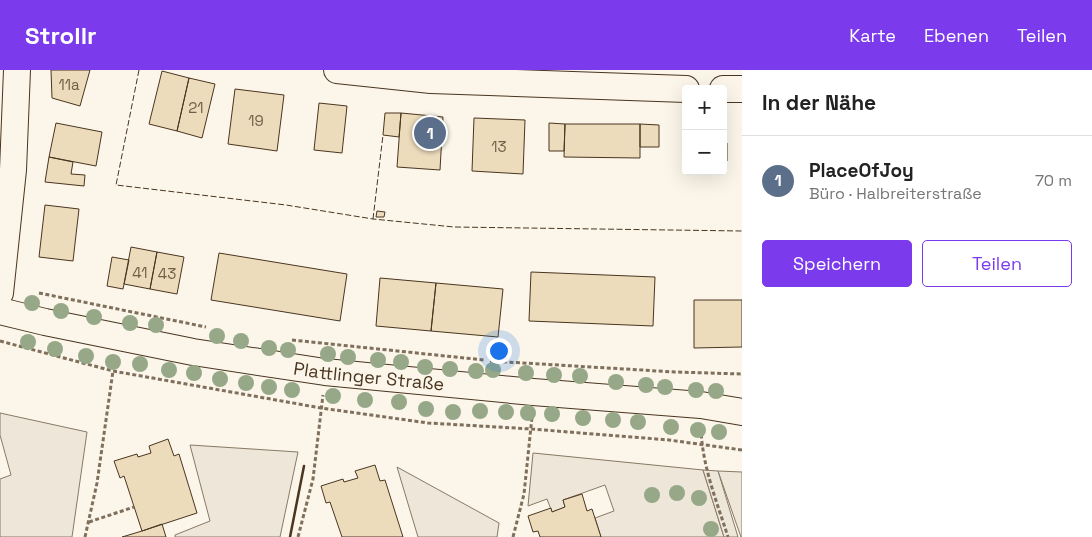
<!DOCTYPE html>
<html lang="de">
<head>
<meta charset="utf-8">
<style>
	body { margin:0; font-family:"Space Grotesk",sans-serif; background:#f2f2f2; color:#222 }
	.controls { position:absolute; right:15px; top:15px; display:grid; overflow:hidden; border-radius:5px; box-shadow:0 5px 20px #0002 }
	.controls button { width:45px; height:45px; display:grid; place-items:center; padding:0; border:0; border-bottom:1px solid #e0e0e0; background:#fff; color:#222; font:25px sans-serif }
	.you { position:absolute; left:498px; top:280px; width:18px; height:18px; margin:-12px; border:4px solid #fff; border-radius:50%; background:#1a73e8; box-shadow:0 0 0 8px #1a73e833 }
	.badge { display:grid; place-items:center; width:32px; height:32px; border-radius:50%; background:#7c3aed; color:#fff; font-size:16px; font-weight:700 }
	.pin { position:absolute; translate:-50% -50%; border:2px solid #fff; box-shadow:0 1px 5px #0006 }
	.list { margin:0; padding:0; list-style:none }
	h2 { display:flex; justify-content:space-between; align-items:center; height:65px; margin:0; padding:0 20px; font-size:21px }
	h2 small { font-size:16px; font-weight:400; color:#767676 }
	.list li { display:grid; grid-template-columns:32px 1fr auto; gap:15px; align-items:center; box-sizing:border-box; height:90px; padding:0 20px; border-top:1px solid #e0e0e0 }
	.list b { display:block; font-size:19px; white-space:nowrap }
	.list p { margin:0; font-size:16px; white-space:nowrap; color:#767676 }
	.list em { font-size:16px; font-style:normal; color:#767676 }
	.actions { display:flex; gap:10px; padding:15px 20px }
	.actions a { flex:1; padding:11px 0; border:1px solid #7c3aed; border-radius:5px; text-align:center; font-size:18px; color:#7c3aed }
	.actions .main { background:#7c3aed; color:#fff }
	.map { position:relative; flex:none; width:742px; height:467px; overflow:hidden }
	header { display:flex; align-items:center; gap:30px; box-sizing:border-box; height:70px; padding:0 25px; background:#7c3aed; color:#fff }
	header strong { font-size:24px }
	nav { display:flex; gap:28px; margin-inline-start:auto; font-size:18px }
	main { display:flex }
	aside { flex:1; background:#fff }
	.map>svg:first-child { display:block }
</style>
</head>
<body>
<header>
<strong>Strollr</strong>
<nav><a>Karte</a><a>Ebenen</a><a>Teilen</a></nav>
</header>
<main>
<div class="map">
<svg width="742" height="467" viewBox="0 0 742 467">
	<rect width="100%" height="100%" fill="#fbf6e9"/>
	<!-- green -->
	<path fill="#ede6d9" stroke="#887966" d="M0,343L87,362L72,467H0V409L11,405L0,365Z
		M190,375L298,382L280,467H175V465L210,451Z
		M533,383L703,400L724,467H601L595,448L614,441L605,415L563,430L565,437L552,442L547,429L528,436Z
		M397,397L499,453L497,467H418Z
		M718,401L742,402V467H741Z"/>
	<!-- parking -->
	<path fill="#ede7d9" stroke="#887966" d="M703,400L718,401L738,467H724Z"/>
	<!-- building -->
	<path fill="#ecdcbc" stroke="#4a3520" d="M51,0H90L80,36L52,28Z
		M162,1L189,8L177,61L149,54Z
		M189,8L215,14L202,68L177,61Z
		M235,19L284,25L277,81L228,74Z
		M319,33L347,36L342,83L314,80Z
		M385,43H401L399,67L383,65Z
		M401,43L443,47L440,100L397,97Z
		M474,48L525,50L523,104L472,101Z
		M56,53L102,62L96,96L49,87Z
		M549,53L565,54L564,81H549Z
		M565,54H640V88L564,87Z
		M640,54L659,55V77H640Z
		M723,73H727V91H723Z
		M49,87L73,92L71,104L85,105L84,116L45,112Z
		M45,135L79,139L73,191L39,187Z
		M377,141L385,142L384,147H376Z
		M131,177L157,182L150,219L124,214Z
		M157,182L184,187L177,224L150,219Z
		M219,183L347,204L340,251L211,230Z
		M112,187L129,190L123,219L107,216Z
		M531,202L655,207L653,256L529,251Z
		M380,208L436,213L431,261L376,256Z
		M436,213L503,219L498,267L431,261Z
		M694,230H742V277L694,278Z
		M168,369L174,386L179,384L197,443L142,461L124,406L120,408L114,391L137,384L138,387L151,383L149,376Z
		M375,395L380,411L385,410L403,467H342L330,432L326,433L321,416L343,409L344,412L358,408L355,401Z
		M582,424L587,441L592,439L601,467H540L538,461L533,462L528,446L551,438L552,442L565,437L563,430Z
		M162,454L166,467H122L142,461Z"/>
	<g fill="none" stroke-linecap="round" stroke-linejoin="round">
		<defs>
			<g id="minor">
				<path d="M337,0L431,10L686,19"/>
				<path d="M723,19H742"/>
				<path d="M0,223L13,100L17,0"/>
				<path id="s1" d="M0,241L45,252L193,282L325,302L533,322L701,335L742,342"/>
			</g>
		</defs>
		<!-- minor casing -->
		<use href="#minor" stroke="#4a3520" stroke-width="28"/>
		<!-- path -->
		<path stroke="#7f6f5c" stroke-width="3" stroke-dasharray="4 2.5" stroke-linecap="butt" d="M39,223L206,257
			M292,270L484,290
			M0,271L113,301L321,338L428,353L531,359L669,370L742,380
			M490,291L675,302L742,304
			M701,358C702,396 717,432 728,467
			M89,452L134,437
			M85,467L97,413L113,301
			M298,467L313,409L323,325
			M513,467L524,424L532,347"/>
		<!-- minor -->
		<use href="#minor" stroke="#fbf6e9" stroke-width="26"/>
		<!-- fence -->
		<path stroke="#4a3520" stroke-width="1" stroke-dasharray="6 2.5" stroke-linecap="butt" d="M139,0L116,115L286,135L373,149L454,157L742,161
			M373,149L383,65"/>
		<!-- wall -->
		<path stroke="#4a3520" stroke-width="2.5" d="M290,467L304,396"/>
	</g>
	<!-- trees -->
	<g fill="#96a887">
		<circle cx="32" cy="233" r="8"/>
		<circle cx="61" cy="241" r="8"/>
		<circle cx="94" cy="247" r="8"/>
		<circle cx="130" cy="253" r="8"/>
		<circle cx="156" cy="255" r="8"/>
		<circle cx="217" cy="266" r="8"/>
		<circle cx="241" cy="271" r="8"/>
		<circle cx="28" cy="272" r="8"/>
		<circle cx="269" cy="278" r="8"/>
		<circle cx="55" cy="279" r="8"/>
		<circle cx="288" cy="280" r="8"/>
		<circle cx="328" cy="284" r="8"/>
		<circle cx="86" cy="286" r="8"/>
		<circle cx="348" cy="287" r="8"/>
		<circle cx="378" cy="290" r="8"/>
		<circle cx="113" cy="292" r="8"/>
		<circle cx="401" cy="292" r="8"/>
		<circle cx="140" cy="294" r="8"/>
		<circle cx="425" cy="297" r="8"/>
		<circle cx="450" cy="299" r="8"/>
		<circle cx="169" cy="300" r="8"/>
		<circle cx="493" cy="300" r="8"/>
		<circle cx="476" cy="301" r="8"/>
		<circle cx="194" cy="303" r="8"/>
		<circle cx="526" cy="303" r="8"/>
		<circle cx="554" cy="305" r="8"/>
		<circle cx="580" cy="306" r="8"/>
		<circle cx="220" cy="309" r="8"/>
		<circle cx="616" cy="312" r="8"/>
		<circle cx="246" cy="313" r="8"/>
		<circle cx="646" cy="315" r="8"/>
		<circle cx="269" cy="317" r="8"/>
		<circle cx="665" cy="317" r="8"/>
		<circle cx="292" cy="320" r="8"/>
		<circle cx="696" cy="320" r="8"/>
		<circle cx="716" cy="321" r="8"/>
		<circle cx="333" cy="326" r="8"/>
		<circle cx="365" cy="330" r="8"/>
		<circle cx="399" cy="332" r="8"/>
		<circle cx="426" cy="339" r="8"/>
		<circle cx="480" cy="341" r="8"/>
		<circle cx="453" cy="342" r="8"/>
		<circle cx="506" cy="342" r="8"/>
		<circle cx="528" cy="343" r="8"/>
		<circle cx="552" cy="344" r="8"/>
		<circle cx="583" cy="348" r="8"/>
		<circle cx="613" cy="350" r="8"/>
		<circle cx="638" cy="352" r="8"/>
		<circle cx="671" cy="357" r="8"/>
		<circle cx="698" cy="360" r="8"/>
		<circle cx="719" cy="362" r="8"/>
		<circle cx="677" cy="423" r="8"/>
		<circle cx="652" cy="425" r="8"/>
		<circle cx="699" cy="428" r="8"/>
		<circle cx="711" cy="459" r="8"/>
	</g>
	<g text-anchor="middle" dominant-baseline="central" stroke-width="4" stroke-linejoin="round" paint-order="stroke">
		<!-- number labels -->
		<g font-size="15" fill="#725f47">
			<text x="69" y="14">11a</text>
			<text x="196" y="37">21</text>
			<text x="256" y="50">19</text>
			<text x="499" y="76">13</text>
			<text x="140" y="202">41</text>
			<text x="167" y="203">43</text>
		</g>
		<!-- street labels -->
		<g font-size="18" fill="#4a3520" stroke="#fbf6e9">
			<text stroke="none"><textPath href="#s1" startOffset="375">Plattlinger Straße</textPath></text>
		</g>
	</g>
</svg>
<div class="controls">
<button>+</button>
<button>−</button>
</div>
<div class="you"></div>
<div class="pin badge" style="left:430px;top:63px;background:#5c6f8a">1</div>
</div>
<aside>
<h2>In der Nähe<small></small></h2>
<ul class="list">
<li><span class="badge" style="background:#5c6f8a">1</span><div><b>PlaceOfJoy</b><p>Büro · Halbreiterstraße</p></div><em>70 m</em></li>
</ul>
<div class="actions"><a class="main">Speichern</a><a>Teilen</a></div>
</aside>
</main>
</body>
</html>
